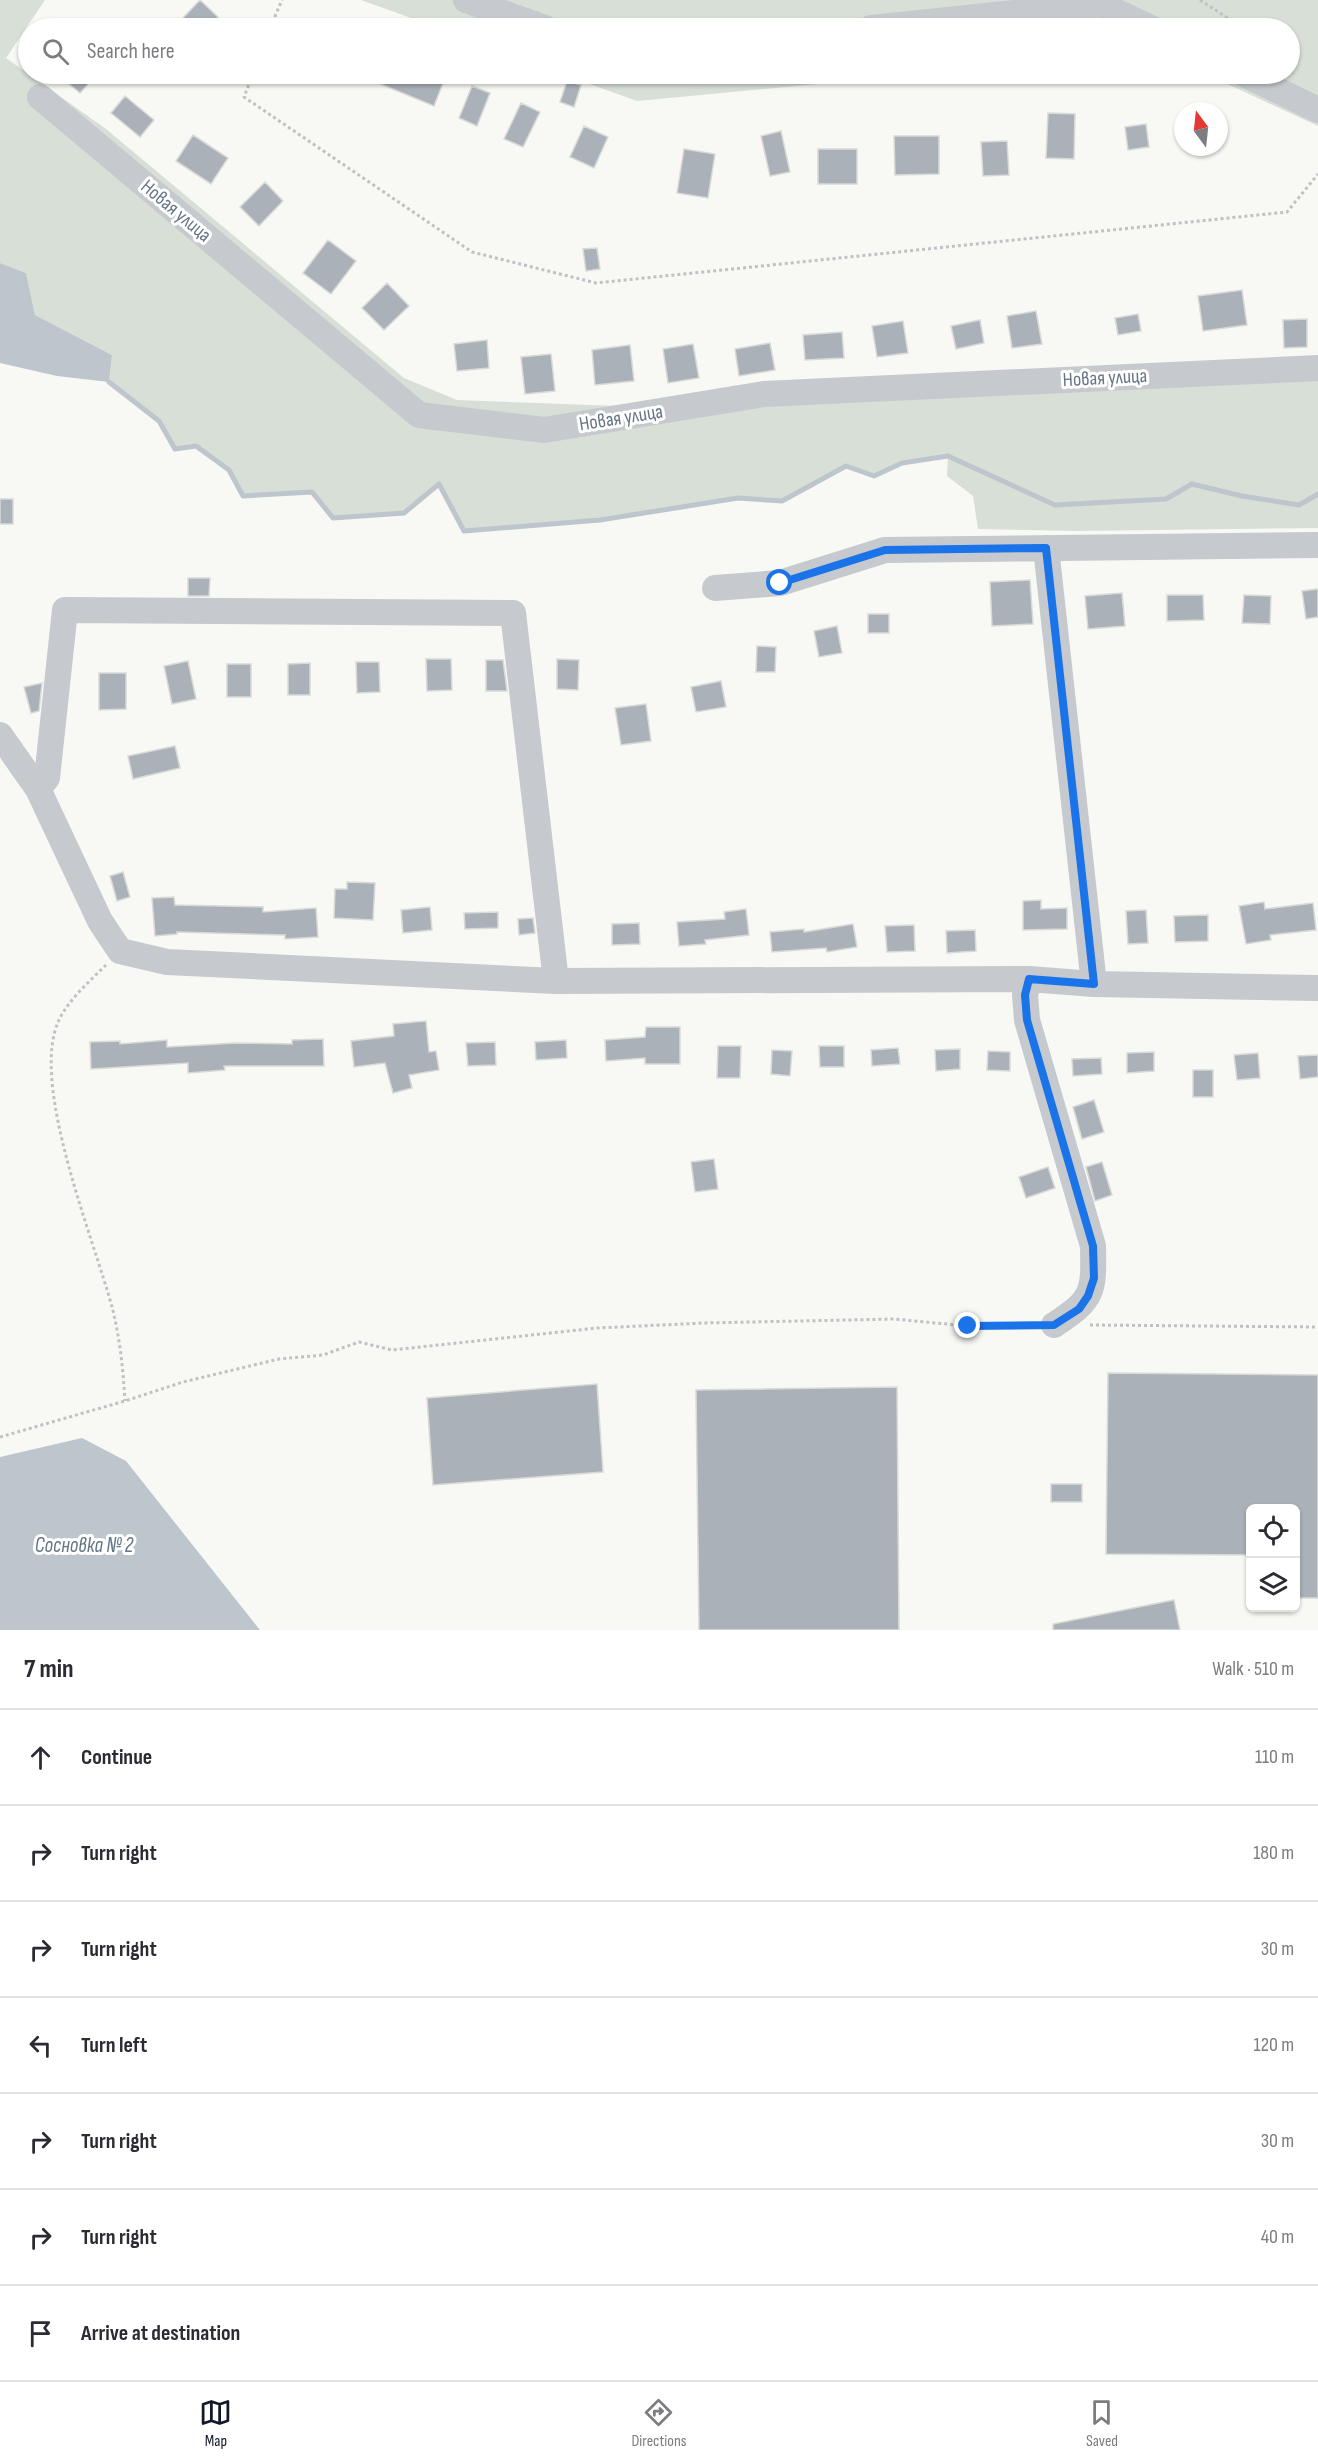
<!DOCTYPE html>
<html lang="en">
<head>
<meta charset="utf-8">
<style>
	body { margin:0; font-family:"Sofia Sans Condensed",sans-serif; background:#f7f7f7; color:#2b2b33 }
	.controls { position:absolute; right:18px; bottom:18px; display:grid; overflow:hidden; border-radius:9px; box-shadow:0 2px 4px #0004 }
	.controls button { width:54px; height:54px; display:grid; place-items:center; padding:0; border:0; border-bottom:2px solid #e1e1e2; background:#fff; color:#2b2b33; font:30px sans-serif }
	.compass { position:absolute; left:1174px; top:102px; width:54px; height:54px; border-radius:50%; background:#fff; box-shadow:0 2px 4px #0004; rotate:345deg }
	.stop { position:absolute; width:18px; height:18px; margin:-14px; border:4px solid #1a73e8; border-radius:50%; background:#fff }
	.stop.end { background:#1a73e8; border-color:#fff; box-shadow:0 2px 6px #0008 }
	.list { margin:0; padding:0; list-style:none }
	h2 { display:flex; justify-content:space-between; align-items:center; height:78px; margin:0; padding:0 24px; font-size:26px }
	h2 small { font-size:20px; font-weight:400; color:#7c7c81 }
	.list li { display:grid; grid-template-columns:39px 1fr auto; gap:18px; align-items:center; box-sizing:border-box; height:96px; padding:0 24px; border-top:2px solid #e1e1e2 }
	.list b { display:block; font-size:22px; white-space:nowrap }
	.list em { font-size:20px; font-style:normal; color:#7c7c81 }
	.icon { flex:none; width:33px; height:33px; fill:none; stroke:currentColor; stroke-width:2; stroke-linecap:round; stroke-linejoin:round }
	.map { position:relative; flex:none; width:1318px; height:1630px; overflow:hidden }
	.search { position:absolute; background:#fff; box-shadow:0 2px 4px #0004; left:18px; right:18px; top:18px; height:66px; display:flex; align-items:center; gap:15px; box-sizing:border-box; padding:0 21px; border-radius:33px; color:#7c7c81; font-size:22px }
	.sheet { height:750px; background:#fff }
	nav { display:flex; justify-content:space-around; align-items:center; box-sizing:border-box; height:84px; border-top:2px solid #e1e1e2; background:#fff; font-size:16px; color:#7c7c81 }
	nav a { display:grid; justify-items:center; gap:3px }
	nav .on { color:#111827 }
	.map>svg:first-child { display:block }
</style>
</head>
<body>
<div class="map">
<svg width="1318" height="1630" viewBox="0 0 1318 1630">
	<rect width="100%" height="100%" fill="#f8f8f5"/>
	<!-- green -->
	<path fill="#d8dfd6" d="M0,0H45L6,58L106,129L404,378L457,400L647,407L732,399L731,386L786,381L1318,357V528L1077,531L978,529L973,496L947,476L948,456L902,463L874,476L846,466L782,501L738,498L600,520L464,531L439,484L404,513L333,518L312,492L243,496L229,470L196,446L175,449L159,421L109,382L112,355L35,315L26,273L0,263Z
		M361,0H1318V126L1206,74H1290V28H439Z
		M562,74H922L637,101Z"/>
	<!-- water -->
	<path fill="#bdc6cc" d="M0,263L26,273L35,315L112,355L109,382L57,376L0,363Z
		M82,1438L126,1461L260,1630H0V1457Z"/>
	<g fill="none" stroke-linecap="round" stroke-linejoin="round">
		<!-- stream -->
		<path stroke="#bdc6cc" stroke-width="5" d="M109,382L159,421L175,449L196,446L229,470L243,496L312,492L333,518L404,513L439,484L464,531L600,520L738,498L782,501L846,466L874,476L902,463L948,456L1055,505L1166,499L1192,484L1242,496L1299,505L1318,494"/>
	</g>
	<!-- building -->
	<path fill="#aab1b8" stroke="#d9dad7" stroke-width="1.5" d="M200,0L218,17L208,28H192L182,19Z
		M57,74H97L80,93Z
		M356,74H433L445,78L434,106Z
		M567,81L581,85L574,107L560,102Z
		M472,86L490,93L477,126L459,118Z
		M125,96L154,120L140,137L111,113Z
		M521,103L540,112L523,147L504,139Z
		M1048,113L1075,114L1074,159L1046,158Z
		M1146,124L1149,147L1128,150L1125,127Z
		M584,126L608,137L594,168L570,157Z
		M781,131L790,172L770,176L761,136Z
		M193,135L228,158L211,184L176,161Z
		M894,136H939V174L895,175Z
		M1007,141L1009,175L983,176L981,142Z
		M684,149L715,154L708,198L677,193Z
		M818,149H857V184H818Z
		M265,182L283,201L259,226L240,207Z
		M328,240L356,261L331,294L303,273Z
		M597,248L600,269L586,271L583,249Z
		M387,283L409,306L384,330L362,308Z
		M1242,290L1247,325L1203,331L1198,296Z
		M1036,311L1042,344L1012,348L1007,316Z
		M1138,314L1141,331L1118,335L1115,318Z
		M1307,319V347L1284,348L1283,320Z
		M980,320L984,343L956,349L951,326Z
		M903,321L908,353L877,357L872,326Z
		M842,332L844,358L805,360L803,335Z
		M487,340L489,368L457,371L454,344Z
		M770,343L775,370L739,376L735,349Z
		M693,344L699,378L668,383L663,349Z
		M630,345L634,381L595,385L592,350Z
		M551,354L555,391L525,394L521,357Z
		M0,499H13V524H0Z
		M188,578H210L209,596H188Z
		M1030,580L1033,624L992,626L990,582Z
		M1318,589V617L1306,619L1302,591Z
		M1122,593L1125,626L1088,629L1085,596Z
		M1167,595H1203L1204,620L1167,621Z
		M1244,595L1271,596L1270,624L1242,623Z
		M868,614H889V633H868Z
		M837,626L842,653L819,657L814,631Z
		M757,646L776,647L775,672H756Z
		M426,659H451L452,690L427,691Z
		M557,659L579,660L578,690L557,689Z
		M486,660H503L507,691H486Z
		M188,661L196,699L172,704L164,666Z
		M356,662H379L380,692L357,693Z
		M310,663V695H288V664Z
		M227,664H251V697H227Z
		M99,673H126V709L99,710Z
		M721,681L726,707L696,712L691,687Z
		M42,683L39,711L31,713L24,687Z
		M646,704L651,741L621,745L615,708Z
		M175,746L180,768L133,779L128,756Z
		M123,872L130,897L117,901L110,876Z
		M347,882L375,883L373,920L334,918L335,889H347Z
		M174,897L175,905L263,907V912L316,908L318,937L285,939V935L177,932V934L155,936L152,898Z
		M1041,900V909L1067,908V929L1023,930V901Z
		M1264,902L1265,909L1313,903L1316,930L1270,935L1271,940L1246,944L1239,906Z
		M430,907L432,930L403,933L401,910Z
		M746,909L749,935L705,940L706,944L679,946L677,922L725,919L724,912Z
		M1146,910L1148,943L1128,944L1126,911Z
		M498,912V928L465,929L464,913Z
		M1208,915V941L1175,942L1174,916Z
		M533,918L535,933L519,935L518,919Z
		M639,923L640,944L612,945V924Z
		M853,924L857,947L827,952L826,948L772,952L770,932L804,929V932Z
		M914,925L915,951L887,952L885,926Z
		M975,930L976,951L947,953L946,931Z
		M426,1021L429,1052L436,1051L439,1070L409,1075L412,1088L393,1093L385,1063L354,1067L351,1041L394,1036L393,1024Z
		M646,1027H680V1064H645V1058L606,1061L605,1040L645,1037Z
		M323,1039L324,1066H224L225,1070L188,1073V1063L91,1069L90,1042L120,1041V1044L167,1040V1047L236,1043L292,1044V1040Z
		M566,1040L567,1058L536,1060L535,1042Z
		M495,1042L496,1065L468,1066L466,1043Z
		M718,1046H741L740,1078H717Z
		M819,1046H844V1067H820Z
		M898,1048L900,1064L872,1066L871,1050Z
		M960,1049V1069L936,1071L935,1050Z
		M772,1050L792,1051L790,1076L771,1074Z
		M988,1051L1010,1052V1071L987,1070Z
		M1154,1052V1071L1127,1073V1053Z
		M1258,1053L1260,1078L1237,1080L1234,1055Z
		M1318,1055V1077L1300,1079L1298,1056Z
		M1101,1058L1102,1074L1073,1076L1072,1059Z
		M1193,1070H1213V1097H1193Z
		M1094,1100L1104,1132L1082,1139L1073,1107Z
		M714,1159L718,1189L695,1192L691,1162Z
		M1102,1162L1112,1195L1095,1201L1086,1167Z
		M1048,1167L1055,1188L1026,1198L1019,1177Z
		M1108,1373L1318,1375V1598H1296V1509H1251V1555L1106,1554Z
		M597,1384L603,1472L433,1485L427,1398Z
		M897,1387L899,1630H699L696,1390Z
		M1051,1484H1082V1502H1051Z
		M1174,1600L1180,1630H1053V1624Z"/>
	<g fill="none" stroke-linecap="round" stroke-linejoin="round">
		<!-- path -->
		<path stroke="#c0c1c4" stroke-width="3" stroke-dasharray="3 3" stroke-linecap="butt" d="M1200,0L1243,28
			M270,28L282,0
			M1290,62L1293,74
			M253,74L244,97L472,252L596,283L1287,212L1318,174
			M106,965C90,981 69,999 59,1020C29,1083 94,1239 112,1307C120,1338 123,1369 125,1401
			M1090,1325L1318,1327
			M0,1437L125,1401L183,1382L279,1359L323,1355L359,1342L392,1350L597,1328L704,1323L894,1319L967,1326L1035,1325"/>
		<!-- minor -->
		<path stroke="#c6c9cd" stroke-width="26" d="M466,0L545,28
			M871,28L1100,4L1151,28
			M1244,74L1318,110
			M40,97L419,415L544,430L764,394L1318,368
			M1046,548L1094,984
			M715,588L780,583L885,550L1318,545
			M0,735L38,789L100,921L120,951L167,962L556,981L1029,979L1094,984L1318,988
			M38,789L47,778L65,610L513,613L556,981
			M1029,979L1025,995L1027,1020L1093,1246C1094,1292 1094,1299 1054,1325"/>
	</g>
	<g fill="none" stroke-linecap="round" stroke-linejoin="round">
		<!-- route -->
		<path stroke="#1a73e8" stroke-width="8" d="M780,583L885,550L1046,548L1094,984L1029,979L1025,995L1027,1020L1093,1246L1094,1278L1088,1296L1079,1309L1054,1325L968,1326"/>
	</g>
	<g text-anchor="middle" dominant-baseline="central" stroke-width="6" stroke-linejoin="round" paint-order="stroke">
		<!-- street labels -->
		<g font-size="20" fill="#677486" stroke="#fff">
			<text transform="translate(176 211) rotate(40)">Новая улица</text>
			<text transform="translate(1105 378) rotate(-3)">Новая улица</text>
			<text transform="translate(621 418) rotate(-9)">Новая улица</text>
		</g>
		<!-- water labels -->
		<g font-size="21" font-style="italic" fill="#637682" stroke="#fff">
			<text x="84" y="1545">Сосновка № 2</text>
		</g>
	</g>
</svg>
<div class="controls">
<button><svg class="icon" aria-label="locate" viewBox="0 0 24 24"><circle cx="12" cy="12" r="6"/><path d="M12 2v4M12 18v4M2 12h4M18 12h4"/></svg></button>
<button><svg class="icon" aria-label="layers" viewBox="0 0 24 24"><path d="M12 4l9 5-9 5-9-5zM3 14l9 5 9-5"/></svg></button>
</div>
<svg class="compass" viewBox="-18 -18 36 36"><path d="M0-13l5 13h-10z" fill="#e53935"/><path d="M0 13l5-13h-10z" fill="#7c7c81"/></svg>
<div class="stop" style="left:780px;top:583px"></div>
<div class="stop end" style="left:968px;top:1326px"></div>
<div class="search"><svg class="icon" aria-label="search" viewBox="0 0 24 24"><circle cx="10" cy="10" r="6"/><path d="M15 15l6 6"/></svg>Search here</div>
</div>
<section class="sheet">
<h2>7 min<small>Walk · 510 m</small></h2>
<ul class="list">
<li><svg class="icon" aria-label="ahead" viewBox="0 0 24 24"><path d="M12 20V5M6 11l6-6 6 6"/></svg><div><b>Continue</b></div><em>110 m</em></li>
<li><svg class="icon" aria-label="right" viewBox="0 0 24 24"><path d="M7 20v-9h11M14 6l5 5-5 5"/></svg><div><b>Turn right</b></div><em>180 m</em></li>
<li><svg class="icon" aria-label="right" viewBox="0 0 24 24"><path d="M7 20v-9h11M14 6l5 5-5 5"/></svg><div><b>Turn right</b></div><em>30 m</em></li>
<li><svg class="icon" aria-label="left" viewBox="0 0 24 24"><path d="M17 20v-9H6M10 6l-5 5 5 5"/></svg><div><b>Turn left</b></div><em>120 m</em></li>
<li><svg class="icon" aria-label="right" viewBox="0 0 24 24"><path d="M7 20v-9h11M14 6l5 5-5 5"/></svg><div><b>Turn right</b></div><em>30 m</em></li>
<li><svg class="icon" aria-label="right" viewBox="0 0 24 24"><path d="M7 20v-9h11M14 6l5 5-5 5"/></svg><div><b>Turn right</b></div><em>40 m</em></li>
<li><svg class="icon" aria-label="arrive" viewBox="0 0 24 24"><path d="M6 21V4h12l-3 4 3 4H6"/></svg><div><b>Arrive at destination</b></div></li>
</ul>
</section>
<nav>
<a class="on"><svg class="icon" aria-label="map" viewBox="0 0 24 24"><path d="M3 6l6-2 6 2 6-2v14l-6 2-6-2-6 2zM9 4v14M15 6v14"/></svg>Map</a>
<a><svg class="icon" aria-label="directions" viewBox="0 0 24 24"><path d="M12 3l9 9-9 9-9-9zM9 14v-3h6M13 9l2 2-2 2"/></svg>Directions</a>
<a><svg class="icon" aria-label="saved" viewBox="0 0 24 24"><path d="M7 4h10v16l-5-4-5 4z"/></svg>Saved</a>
</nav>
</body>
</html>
